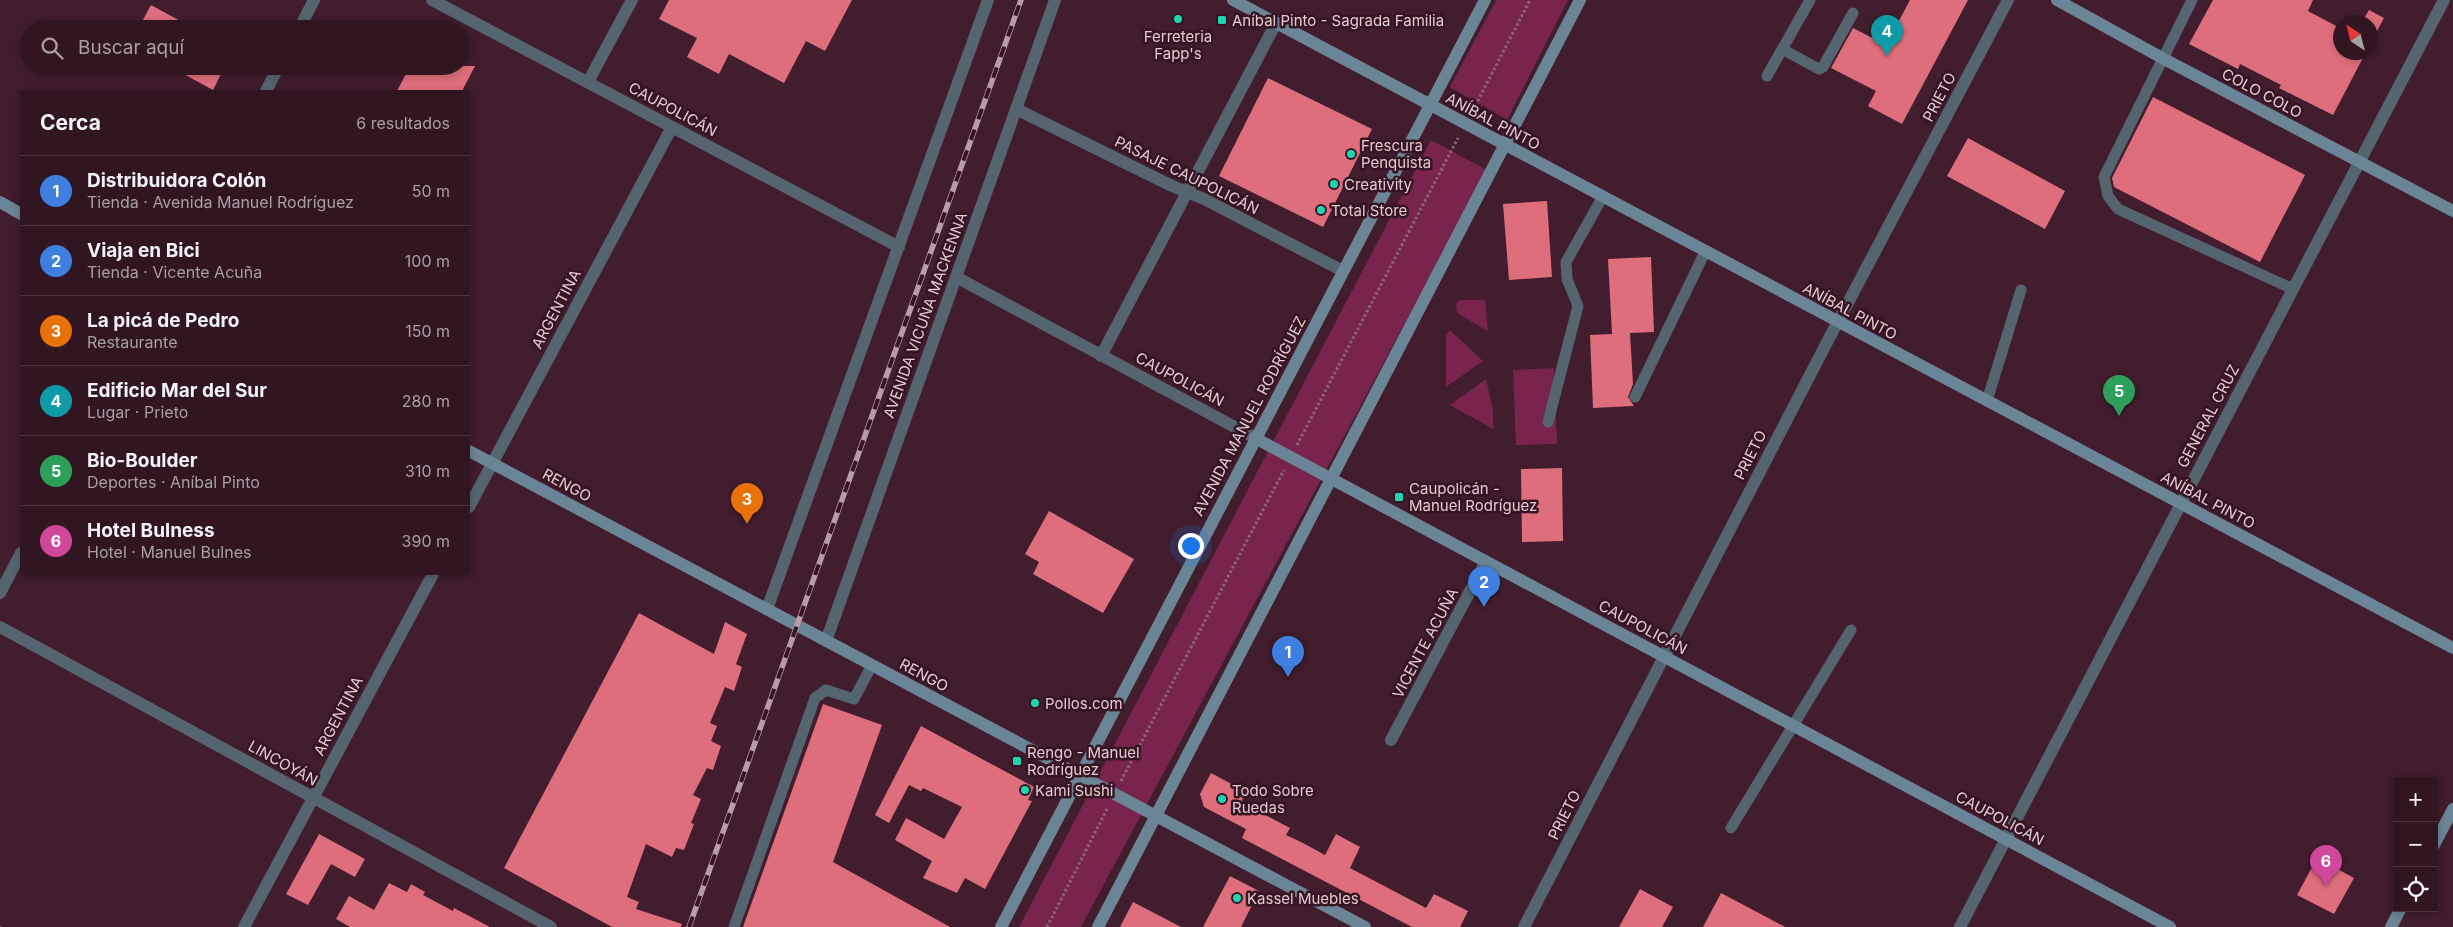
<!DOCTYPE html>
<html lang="es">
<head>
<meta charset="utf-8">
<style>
	body { margin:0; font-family:Inter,sans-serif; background:#391f2a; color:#f1f3f6 }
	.controls { position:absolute; right:15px; bottom:15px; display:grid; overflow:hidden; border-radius:0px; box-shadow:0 2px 8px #0003 }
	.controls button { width:45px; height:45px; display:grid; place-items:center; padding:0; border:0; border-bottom:1px solid #4c3540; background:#311622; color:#f1f3f6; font:25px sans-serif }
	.compass { position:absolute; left:2333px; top:15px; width:45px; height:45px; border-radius:50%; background:#311622; box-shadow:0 2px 8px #0003; rotate:325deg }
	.you { position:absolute; left:1190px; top:545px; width:18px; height:18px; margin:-12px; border:4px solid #fff; border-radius:50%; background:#1a73e8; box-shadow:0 0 0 8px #1a73e833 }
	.badge { display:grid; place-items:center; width:32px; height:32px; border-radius:50%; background:#1ed5b1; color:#fff; font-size:16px; font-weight:700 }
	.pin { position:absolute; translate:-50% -41px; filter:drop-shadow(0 1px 2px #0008) }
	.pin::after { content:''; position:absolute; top:26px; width:18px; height:15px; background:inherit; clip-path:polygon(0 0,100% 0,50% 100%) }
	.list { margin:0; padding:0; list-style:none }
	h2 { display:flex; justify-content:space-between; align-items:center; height:65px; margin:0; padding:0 20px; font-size:21px }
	h2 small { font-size:16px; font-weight:400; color:#a89fa5 }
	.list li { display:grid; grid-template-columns:32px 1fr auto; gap:15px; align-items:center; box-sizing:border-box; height:70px; padding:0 20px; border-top:1px solid #4c3540 }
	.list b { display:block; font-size:19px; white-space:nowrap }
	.list p { margin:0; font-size:16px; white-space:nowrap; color:#a89fa5 }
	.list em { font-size:16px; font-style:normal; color:#a89fa5 }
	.icon { flex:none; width:28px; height:28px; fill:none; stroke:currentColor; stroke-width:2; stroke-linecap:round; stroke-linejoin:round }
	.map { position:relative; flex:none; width:2453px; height:927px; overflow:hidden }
	.search { position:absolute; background:#311622; box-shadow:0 2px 8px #0003; left:20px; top:20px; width:450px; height:55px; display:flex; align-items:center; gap:12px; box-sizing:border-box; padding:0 18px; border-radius:28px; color:#a89fa5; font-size:19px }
	.panel { position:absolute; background:#311622; box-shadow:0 2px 8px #0003; left:20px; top:90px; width:450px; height:485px; border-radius:0px }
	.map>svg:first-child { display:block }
</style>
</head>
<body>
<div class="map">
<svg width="2453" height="927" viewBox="0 0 2453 927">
	<rect width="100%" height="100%" fill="#411d2d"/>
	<!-- green -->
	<path fill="#79244d" d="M1496,0H1568L1507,120L1450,87Z
		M1431,140L1487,170L1081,927H1019Z
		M1460,300H1485L1488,331L1457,313L1456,303Z
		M1450,330L1483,361L1446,387V335Z
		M1554,368L1557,444L1516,445L1513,370Z
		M1486,379L1493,410V429L1450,405Z"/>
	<!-- building -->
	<path fill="#de6e7c" d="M669,0H852L825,51L806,41L784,83L729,54L719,74L687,57L697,38L659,19Z
		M1910,0H1968L1902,124L1868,106L1876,91L1831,68L1853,28L1886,45Z
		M2213,0H2313L2308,11L2340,28V52H2366L2333,115L2279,88L2281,85L2240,64L2238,69L2189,44Z
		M151,5L195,29H138Z
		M2369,10L2384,18L2370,44V22H2362Z
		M169,66H225L213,90Z
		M410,66H475L462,91H397Z
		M1268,78L1372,129L1323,227L1219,176Z
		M2153,97L2305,175L2260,262L2114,187L2112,178Z
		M1968,138L2065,191L2045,229L1947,176Z
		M1547,201L1552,277L1509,280L1503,204Z
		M1651,257L1654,332L1630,333L1633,384L1628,397L1634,406L1593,408L1590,335L1612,334L1608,259Z
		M1562,468L1563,541L1522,542L1521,469Z
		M1049,511L1134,559L1103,613L1033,574L1039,562L1025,554Z
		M639,613L714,654L725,622L747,634L736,664L742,667L734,691L725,687L710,723L717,726L711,741L721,746L713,770L707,768L693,795L701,799L691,823L694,824L684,850L676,848L672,857L646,844L627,897L639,902L636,909L682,924L681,927H612L504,868Z
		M823,704L882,725L833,862L950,927H743Z
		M921,726L1034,787L1028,800L1032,801L985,889L965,878L957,893L923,878L932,861L895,840L906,818L944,839L962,807L923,788L921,791L909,785L889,823L875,815Z
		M1211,773L1239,788L1236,794L1243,798L1242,801L1246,805L1290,828L1286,835L1301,842L1325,855L1336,834L1360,847L1350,868L1426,908L1434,894L1468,911L1460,927H1412L1242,838L1246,829L1204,807L1200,794Z
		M319,834L365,859L355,877L331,864L308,905L286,894Z
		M2317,858L2354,878L2334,914L2297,895Z
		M1230,876L1259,891L1241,927H1203Z
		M389,883L407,892L411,884L425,892L423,895L453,911L454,908L490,927H350L336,919L349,896L374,910Z
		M1640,889L1673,907L1662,927H1619Z
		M1721,893L1785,927H1703Z
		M1133,902L1181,927H1120Z"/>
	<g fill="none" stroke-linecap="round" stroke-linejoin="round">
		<!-- path -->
		<path stroke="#866874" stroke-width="3" stroke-dasharray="2.5 2.5" stroke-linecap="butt" d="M1473,110L1530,0
			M1297,445L1458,138
			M1121,781L1284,470
			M0,926V927
			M1047,927L1108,807"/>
		<!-- lane -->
		<path stroke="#54656f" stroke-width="11" d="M2192,0L2104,177L2108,196L2118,209L2293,289
			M1782,49L1819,69L1823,67L1853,13
			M1767,76L1810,0
			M1635,397L1705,252
			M1987,401L2021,290
			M1548,422L1578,306L1567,279L1566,262L1602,198
			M1731,828L1851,630
			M734,927L815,698L826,690L854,699L872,665"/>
		<!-- street -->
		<path stroke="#54656f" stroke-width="12" d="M432,0L899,247
			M299,29L314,0
			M588,82L632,0
			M266,91L279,66
			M1016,109L1172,186L1204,199L1343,271
			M956,277L1255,438
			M1101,356L1276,23
			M469,507L672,127
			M0,593L21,553
			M767,609L988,0
			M0,627L551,927
			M826,641L1055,0
			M1391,740L1486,561
			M244,927L433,574
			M1524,927L1824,348L2008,0
			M1960,927L2444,0"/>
		<!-- secondary -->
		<path stroke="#6a8595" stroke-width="12" d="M1233,0L2453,648
			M2057,0L2164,59L2453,211
			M0,202L21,214
			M1255,438L2170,927
			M469,451L1365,927
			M2434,845L2453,809
			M1001,927L1485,0
			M1098,927L1580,0
			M2391,927L2401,908"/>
		<defs>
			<path id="rail" d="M689,927L1021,0"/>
		</defs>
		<!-- rail casing -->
		<use href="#rail" stroke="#b89da7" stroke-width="5.5"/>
		<!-- rail -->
		<use href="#rail" stroke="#361423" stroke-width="4" stroke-dasharray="11" stroke-linecap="butt"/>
	</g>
	<!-- markers -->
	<g fill="#1ed5b1" stroke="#361423" stroke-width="2">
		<circle cx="1178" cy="19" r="5"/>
		<rect x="1217" y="15" width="10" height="10" rx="2.5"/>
		<circle cx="1351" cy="154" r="5"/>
		<circle cx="1334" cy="184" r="5"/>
		<circle cx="1321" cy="210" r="5"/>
		<rect x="1394" y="492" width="10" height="10" rx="2.5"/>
		<circle cx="1035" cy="703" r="5"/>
		<rect x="1012" y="756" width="10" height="10" rx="2.5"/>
		<circle cx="1025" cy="790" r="5"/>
		<circle cx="1222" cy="799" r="5"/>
		<circle cx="1237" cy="898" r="5"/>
	</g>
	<g text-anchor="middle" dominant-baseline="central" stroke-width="5" stroke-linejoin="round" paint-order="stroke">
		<!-- poi labels -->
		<g font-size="15" fill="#e3cbd3" stroke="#361423" text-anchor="start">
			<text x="1232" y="20">Aníbal Pinto - Sagrada Familia</text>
			<text x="1178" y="36" text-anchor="middle">Ferreteria<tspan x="1178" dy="17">Fapp's</tspan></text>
			<text x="1361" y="145">Frescura<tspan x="1361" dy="17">Penquista</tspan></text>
			<text x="1344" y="184">Creativity</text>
			<text x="1331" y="210">Total Store</text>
			<text x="1409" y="488">Caupolicán -<tspan x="1409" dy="17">Manuel Rodríguez</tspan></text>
			<text x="1045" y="703">Pollos.com</text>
			<text x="1027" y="752">Rengo - Manuel<tspan x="1027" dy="17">Rodríguez</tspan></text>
			<text x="1035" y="790">Kami Sushi</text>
			<text x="1232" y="790">Todo Sobre<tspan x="1232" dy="17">Ruedas</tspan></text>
			<text x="1247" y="898">Kassel Muebles</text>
		</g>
		<!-- street labels -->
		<g font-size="15" fill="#e3cbd3" stroke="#361423">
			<text transform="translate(2262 93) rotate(28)">COLO COLO</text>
			<text transform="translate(1939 97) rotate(-62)">PRIETO</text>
			<text transform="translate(673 109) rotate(28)">CAUPOLICÁN</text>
			<text transform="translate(1493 121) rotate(28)">ANÍBAL PINTO</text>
			<text transform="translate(1187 175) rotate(26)">PASAJE CAUPOLICÁN</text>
			<text transform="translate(556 309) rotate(-62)">ARGENTINA</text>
			<text transform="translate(1850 311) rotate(28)">ANÍBAL PINTO</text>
			<text transform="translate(925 315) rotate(-70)">AVENIDA VICUÑA MACKENNA</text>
			<text transform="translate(1180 379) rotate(28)">CAUPOLICÁN</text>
			<text transform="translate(1249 416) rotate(-62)">AVENIDA MANUEL RODRÍGUEZ</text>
			<text transform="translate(2208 416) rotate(-62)">GENERAL CRUZ</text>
			<text transform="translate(1750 455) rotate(-63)">PRIETO</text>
			<text transform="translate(567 485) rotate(28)">RENGO</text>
			<text transform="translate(2208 500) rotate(28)">ANÍBAL PINTO</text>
			<text transform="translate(1643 627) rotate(28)">CAUPOLICÁN</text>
			<text transform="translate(1425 643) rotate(-62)">VICENTE ACUÑA</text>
			<text transform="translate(924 675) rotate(28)">RENGO</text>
			<text transform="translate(338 716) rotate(-62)">ARGENTINA</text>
			<text transform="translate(283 763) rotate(29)">LINCOYÁN</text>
			<text transform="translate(1564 815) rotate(-63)">PRIETO</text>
			<text transform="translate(2000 818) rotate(28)">CAUPOLICÁN</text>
		</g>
	</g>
</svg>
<div class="controls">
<button>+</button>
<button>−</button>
<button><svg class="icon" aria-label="locate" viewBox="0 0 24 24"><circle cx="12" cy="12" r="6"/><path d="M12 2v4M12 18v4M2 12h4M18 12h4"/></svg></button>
</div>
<svg class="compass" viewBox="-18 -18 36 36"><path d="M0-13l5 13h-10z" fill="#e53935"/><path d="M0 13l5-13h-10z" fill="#a89fa5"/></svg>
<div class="you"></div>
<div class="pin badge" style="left:1288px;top:677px;background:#3f7fe0">1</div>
<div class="pin badge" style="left:1484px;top:607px;background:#3f7fe0">2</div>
<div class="pin badge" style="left:747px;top:524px;background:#e8710a">3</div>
<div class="pin badge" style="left:1887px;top:56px;background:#0f9aa8">4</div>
<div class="pin badge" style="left:2119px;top:416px;background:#2e9e5b">5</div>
<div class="pin badge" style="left:2326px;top:886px;background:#d1479c">6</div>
<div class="search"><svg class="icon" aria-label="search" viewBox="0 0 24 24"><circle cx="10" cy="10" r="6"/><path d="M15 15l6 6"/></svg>Buscar aquí</div>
<section class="panel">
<h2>Cerca<small>6 resultados</small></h2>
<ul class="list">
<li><span class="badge" style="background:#3f7fe0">1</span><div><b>Distribuidora Colón</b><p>Tienda · Avenida Manuel Rodríguez</p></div><em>50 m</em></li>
<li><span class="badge" style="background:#3f7fe0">2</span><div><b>Viaja en Bici</b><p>Tienda · Vicente Acuña</p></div><em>100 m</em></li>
<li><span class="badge" style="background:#e8710a">3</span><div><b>La picá de Pedro</b><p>Restaurante</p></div><em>150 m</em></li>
<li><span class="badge" style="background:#0f9aa8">4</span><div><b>Edificio Mar del Sur</b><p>Lugar · Prieto</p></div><em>280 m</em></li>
<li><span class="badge" style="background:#2e9e5b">5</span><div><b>Bio-Boulder</b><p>Deportes · Aníbal Pinto</p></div><em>310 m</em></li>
<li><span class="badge" style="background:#d1479c">6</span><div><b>Hotel Bulness</b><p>Hotel · Manuel Bulnes</p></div><em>390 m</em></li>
</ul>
</section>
</div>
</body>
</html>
